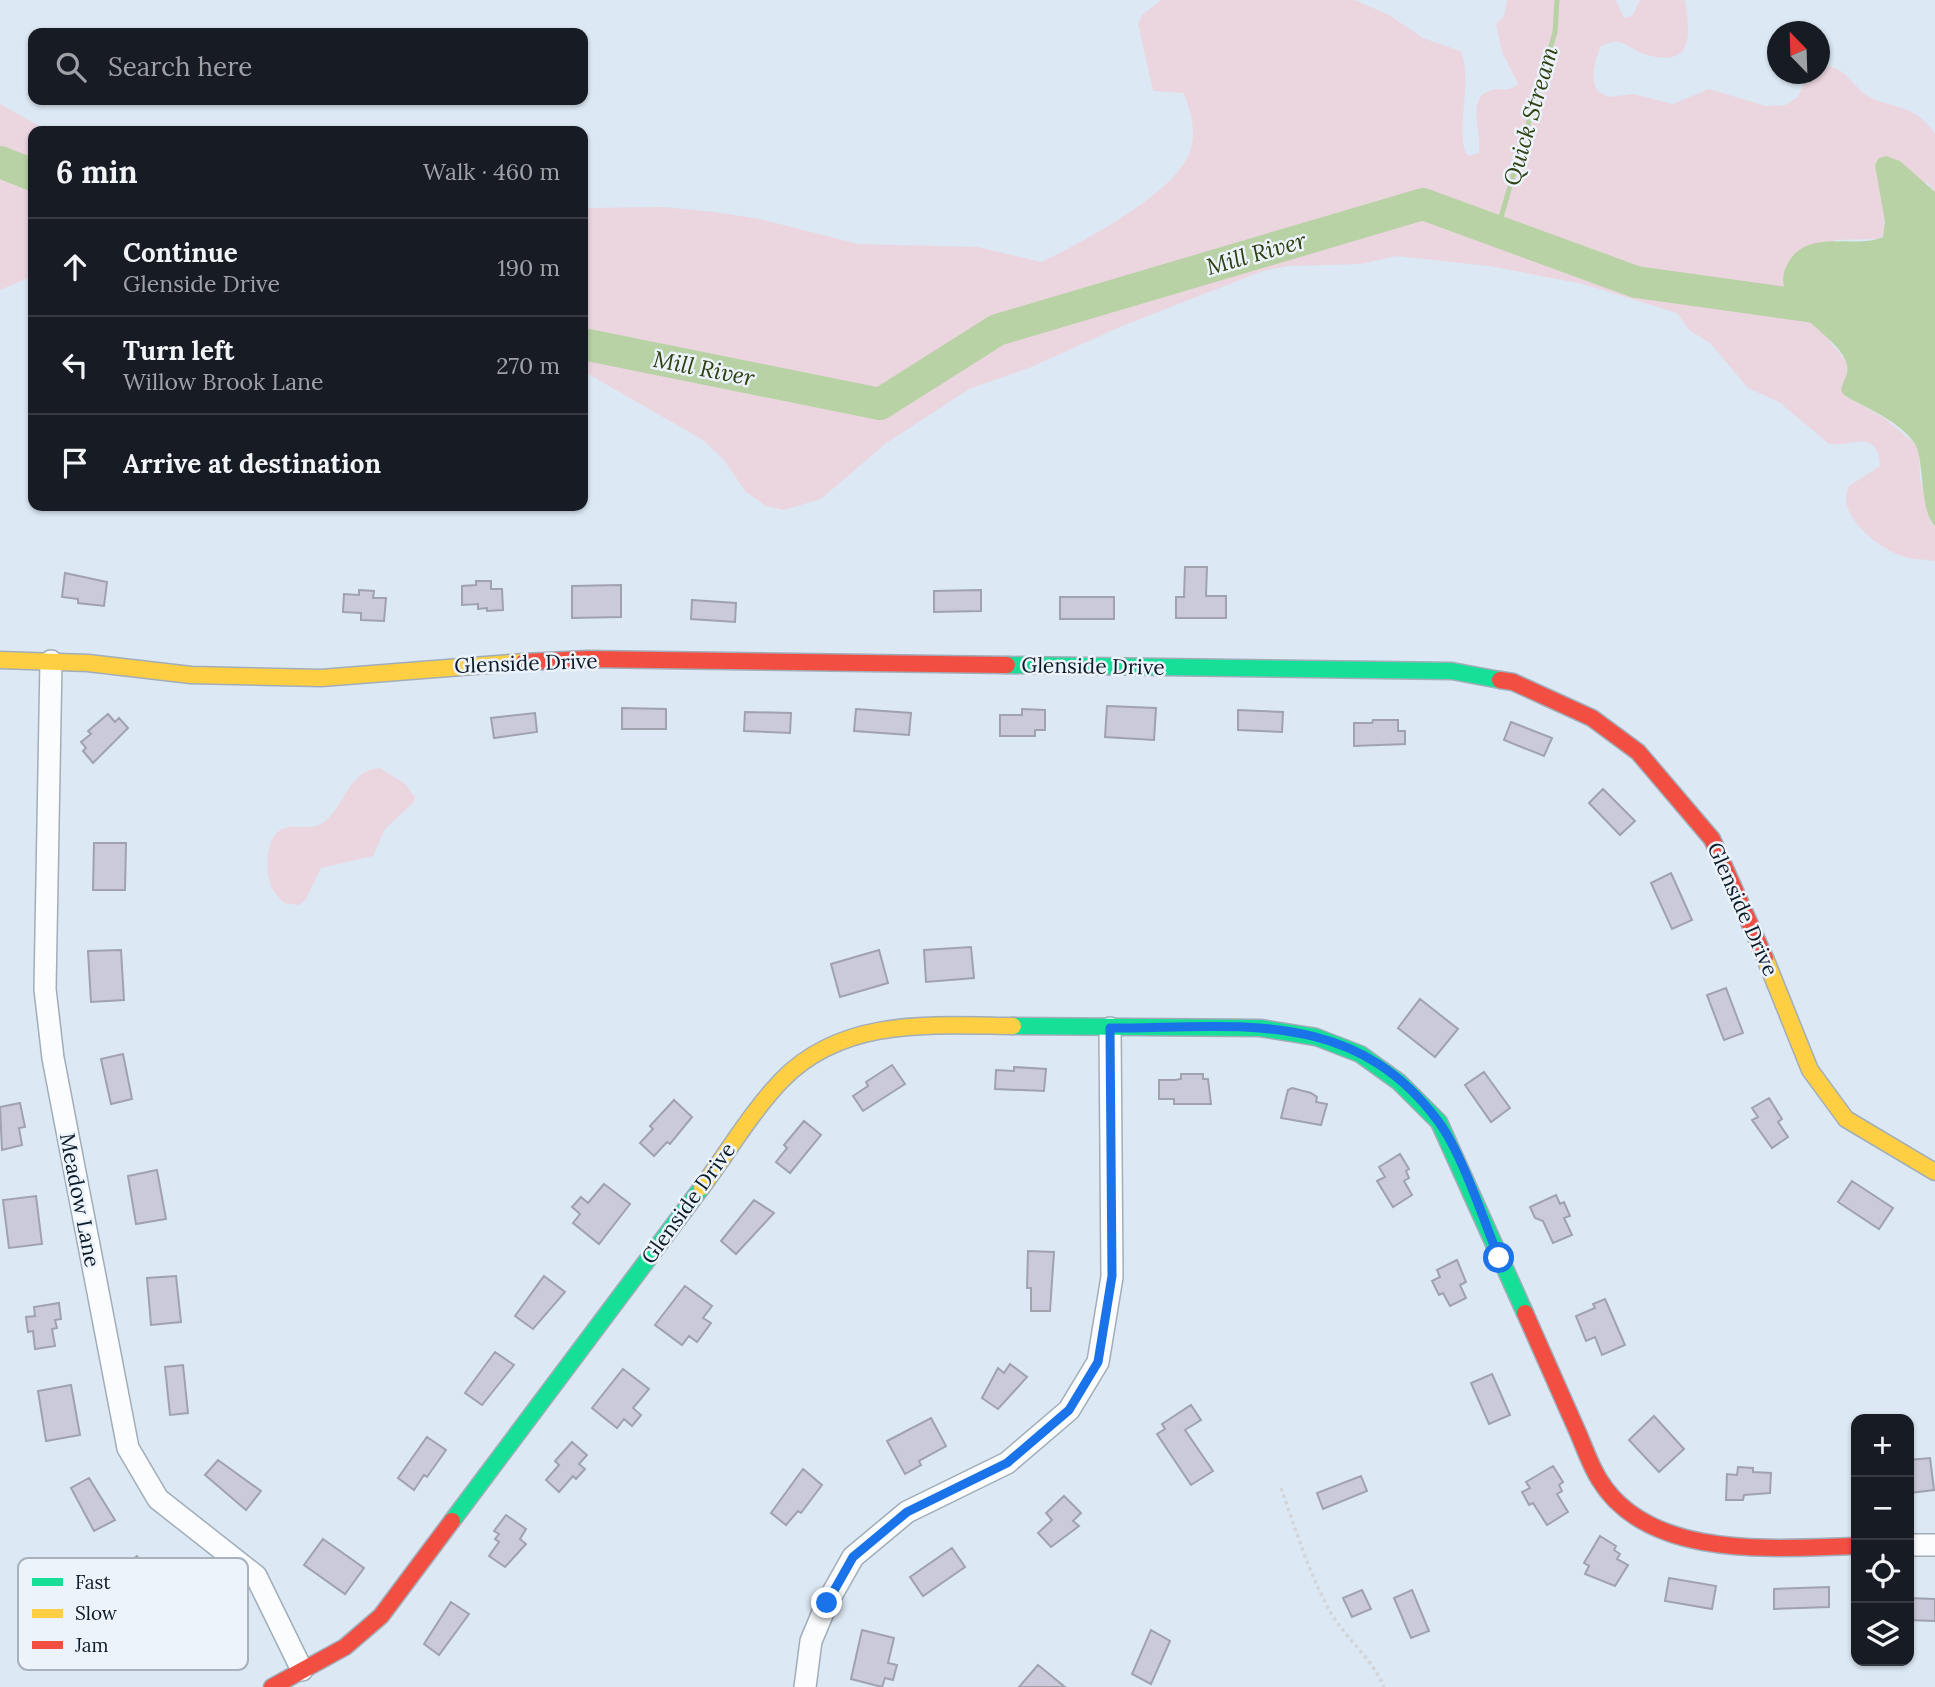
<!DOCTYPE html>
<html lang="en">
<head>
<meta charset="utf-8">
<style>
	body { margin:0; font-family:Lora,serif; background:#242831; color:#f1f3f6 }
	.controls { position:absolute; right:21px; bottom:21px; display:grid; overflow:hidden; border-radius:14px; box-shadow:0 2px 5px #0004 }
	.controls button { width:63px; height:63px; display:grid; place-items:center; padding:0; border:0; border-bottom:2px solid #363941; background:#171b24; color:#f1f3f6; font:35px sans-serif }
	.compass { position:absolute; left:1767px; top:21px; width:63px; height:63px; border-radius:50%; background:#171b24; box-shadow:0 2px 5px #0004; rotate:337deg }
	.stop { position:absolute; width:21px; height:21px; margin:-16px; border:5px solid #1a73e8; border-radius:50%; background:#fff }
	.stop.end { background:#1a73e8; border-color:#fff; box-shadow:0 2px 7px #0008 }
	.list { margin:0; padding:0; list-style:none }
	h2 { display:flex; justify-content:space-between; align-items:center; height:91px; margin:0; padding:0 28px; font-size:30px }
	h2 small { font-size:23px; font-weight:400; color:#9ea1a6 }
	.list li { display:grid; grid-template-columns:46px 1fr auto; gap:21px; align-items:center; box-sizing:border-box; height:98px; padding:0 28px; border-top:2px solid #363941 }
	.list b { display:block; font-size:26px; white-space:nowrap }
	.list p { margin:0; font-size:23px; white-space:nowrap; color:#9ea1a6 }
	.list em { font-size:23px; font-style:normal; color:#9ea1a6 }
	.icon { flex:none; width:38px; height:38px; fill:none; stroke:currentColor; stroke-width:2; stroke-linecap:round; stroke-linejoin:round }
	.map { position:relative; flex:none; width:1935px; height:1687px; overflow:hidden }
	.search { position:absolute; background:#171b24; box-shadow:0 2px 5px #0004; left:28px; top:28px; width:560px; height:77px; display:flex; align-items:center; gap:18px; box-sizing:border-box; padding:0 24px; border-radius:14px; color:#9ea1a6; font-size:26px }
	.panel { position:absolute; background:#171b24; box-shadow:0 2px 5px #0004; left:28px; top:126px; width:560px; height:385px; border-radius:14px }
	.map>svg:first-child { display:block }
</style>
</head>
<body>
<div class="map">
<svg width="1935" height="1687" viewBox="0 0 1935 1687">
	<rect width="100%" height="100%" fill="#dce8f4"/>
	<!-- green -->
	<path fill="#ebd6df" d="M1161,0H1355L1389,15L1423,38L1460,51C1475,77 1452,142 1469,156L1479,153C1482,133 1465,96 1492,90C1502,88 1510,92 1518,84L1502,52L1496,24L1504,16L1507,0H1616L1624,18L1632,16L1640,0H1685C1690,33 1695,68 1647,55C1636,52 1628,44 1616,41L1601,46C1595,60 1590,76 1597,91L1609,97L1633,94L1673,104L1709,89L1766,106L1786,105L1798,97L1808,74H1820V66C1842,63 1849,82 1865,94C1888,110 1914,101 1935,134V192L1927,182L1884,211L1885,233L1880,239L1834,240L1830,342L1847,362L1846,380L1842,385L1844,395L1883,417L1914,443L1919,453L1920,478L1931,523L1935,526V561C1925,559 1912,560 1902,556C1878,548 1834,514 1849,486L1880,466C1878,427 1851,447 1829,444L1779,402L1748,388L1710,343L1689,330L1677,313L1583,284L1489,266L1397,256L1360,264L1289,266L1263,271L1122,326L1029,368L969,389L885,444L821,499L784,510L766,506L746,492L723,459L703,440L583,371V208L664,207L714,212L760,219L858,244L978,247L1041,262C1080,244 1171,195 1188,156C1198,134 1191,114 1184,93L1153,91L1138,24L1142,15Z
		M0,104L48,131H33V276L0,290Z
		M380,768L405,784L415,797L414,802L385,829L373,856L321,868L306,899L299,905L284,903C281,899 276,895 273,890C265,876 264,838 282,829C294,823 312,832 324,822C346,805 348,770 380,768Z"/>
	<!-- water -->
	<path fill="#b8d2a6" d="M1886,156L1900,161L1935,192V526C1919,510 1925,461 1915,444C1900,421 1866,408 1844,395L1841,390C1843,380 1849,375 1847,365C1841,333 1756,303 1792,257C1814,230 1856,249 1883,237L1885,222L1875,165L1879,158Z"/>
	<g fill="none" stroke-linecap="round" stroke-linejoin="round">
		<!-- stream -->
		<path stroke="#b8d2a6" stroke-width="5" d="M1497,231L1555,32L1557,0"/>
		<!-- river -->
		<path stroke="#b8d2a6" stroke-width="32" d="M0,162L33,175
			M583,344L880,404L997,330L1423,204L1636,282L1836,310"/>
	</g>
	<!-- building -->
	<path fill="#cbcadb" stroke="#a0a2ae" stroke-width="2" d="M1185,567H1207L1206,596H1226V618H1176V597H1184Z
		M65,573L107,582L104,606L78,603V599L62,597Z
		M476,581H491V589H502L503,610L487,611V608L478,609V604L462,605V586L476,585Z
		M621,585V617L572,618V586Z
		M359,590L374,591L373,598H386L384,621L361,620V613L343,612L344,594L359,595Z
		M981,590V611L934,612V591Z
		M1060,597H1114V619H1060Z
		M692,600L736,603L735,622L691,619Z
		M1107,706L1156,708L1154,740L1105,737Z
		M622,708L666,709V729H622Z
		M856,709L911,713L909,735L854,731Z
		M1022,709L1045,710V730H1035V736H1000V715H1022Z
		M1238,710L1283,712L1282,732L1238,730Z
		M745,712L791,713L790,733L744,731Z
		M535,713L537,732L494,738L491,718Z
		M108,714L115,722L119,718L128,728L93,763L83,751L86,748L81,742L91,734L88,731Z
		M1373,720H1398V731H1405V744L1354,746V723H1372Z
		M1511,722L1552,738L1544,756L1504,740Z
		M1603,789L1635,821L1620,835L1589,803Z
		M94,843H126L125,890H93Z
		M1671,873L1692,920L1672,929L1651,883Z
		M971,947L974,978L926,982L924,950Z
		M121,950L124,1000L91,1002L88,951Z
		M879,950L888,983L840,997L831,964Z
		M1726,988L1743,1033L1724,1040L1707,995Z
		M1420,999L1458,1029L1435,1057L1398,1028Z
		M123,1054L132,1099L111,1104L101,1059Z
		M892,1065L905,1084L863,1111L853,1096L868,1086L866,1082Z
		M1014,1067L1046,1069L1044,1091L995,1089L996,1070L1014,1071Z
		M1484,1072L1510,1108L1491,1122L1465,1085Z
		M1181,1074H1203V1079H1208L1211,1104H1174V1099H1159V1080H1175L1181,1079Z
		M1292,1088L1311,1093L1317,1097L1316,1102L1327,1104L1321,1125L1281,1118L1288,1090Z
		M1769,1098L1782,1119L1778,1122L1788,1137L1772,1148L1752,1120L1758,1117L1752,1108Z
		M674,1100L692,1117L670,1144L667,1142L654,1156L640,1143L653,1129L650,1126Z
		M20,1103L25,1127L19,1128L22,1145L2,1150L0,1107Z
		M804,1121L821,1135L790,1173L776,1162L787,1148L784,1145Z
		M1400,1154L1409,1169L1406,1171L1409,1178L1404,1181L1412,1195L1393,1207L1377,1181L1385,1177L1379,1167Z
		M157,1170L166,1219L136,1224L128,1176Z
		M1852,1181L1893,1208L1879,1229L1838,1202Z
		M604,1184L630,1204L599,1244L573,1223L580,1214L572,1207L581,1197L588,1203Z
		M1556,1195L1560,1204L1564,1202L1570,1216L1564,1218L1572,1235L1553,1243L1543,1221L1535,1218L1530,1207Z
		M36,1196L42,1244L9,1248L3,1200Z
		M754,1200L774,1213L736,1254L721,1241Z
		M1028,1251L1054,1252L1050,1311H1031V1288H1027Z
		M1457,1260L1466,1282L1460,1285L1466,1298L1450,1306L1443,1293L1439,1295L1432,1281L1440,1277L1437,1270Z
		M176,1276L181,1322L151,1325L147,1278Z
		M544,1276L565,1292L533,1329L515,1316Z
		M685,1286L712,1306L703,1318L711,1323L697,1342L689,1336L682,1345L655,1325Z
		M1605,1299L1625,1345L1602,1355L1595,1337L1586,1341L1576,1316L1595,1308L1593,1304Z
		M59,1303L61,1319L55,1320L57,1328L52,1329L55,1346L35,1349L33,1331L28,1332L26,1317L35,1316L34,1307Z
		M495,1352L514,1365L482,1405L465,1393Z
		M1010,1364L1027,1377L998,1409L982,1398L998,1368L1004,1373Z
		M183,1365L188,1413L170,1415L165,1367Z
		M623,1369L649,1389L633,1408L641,1415L632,1426L624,1419L617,1428L592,1408Z
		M1492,1374L1510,1415L1489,1424L1471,1383Z
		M71,1385L80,1435L46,1441L38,1391Z
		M1191,1405L1201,1420L1185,1430L1213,1471L1191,1485L1157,1434L1165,1429L1162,1424Z
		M1654,1416L1684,1449L1659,1472L1629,1440Z
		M931,1418L946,1446L919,1461L921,1465L905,1474L887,1441Z
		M427,1437L446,1450L427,1477L424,1475L414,1490L398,1478Z
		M572,1442L587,1455L579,1464L585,1469L576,1479L573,1476L559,1492L546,1480L559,1465L555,1461Z
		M1930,1458L1934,1490L1909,1493V1460Z
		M218,1460L261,1491L246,1510L205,1475Z
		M1553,1466L1563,1482L1559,1485L1562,1491L1557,1494L1568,1512L1547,1525L1533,1503L1529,1505L1522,1492L1530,1488L1526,1482Z
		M1738,1467L1753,1468V1472L1771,1473L1770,1493L1744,1495L1743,1500H1726L1727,1474L1737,1475Z
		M803,1469L822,1485L801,1513L798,1511L786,1525L771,1513Z
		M1361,1476L1367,1491L1323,1509L1317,1493Z
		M89,1478L115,1520L94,1531L71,1488Z
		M1064,1496L1081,1513L1073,1521L1079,1526L1051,1547L1038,1533L1052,1520L1046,1513Z
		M506,1515L526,1529L520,1539L526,1544L505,1567L489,1556L499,1542L495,1539L499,1534L494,1531Z
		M1600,1536L1616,1546L1614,1550L1620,1554L1617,1559L1628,1565L1615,1586L1585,1574L1589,1566L1584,1563Z
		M323,1539L364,1568L345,1594L304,1565Z
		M952,1548L965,1567L923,1596L910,1577Z
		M137,1556L167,1597L149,1609L121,1567Z
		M1669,1578L1716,1586L1712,1609L1665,1601Z
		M1829,1587V1607L1774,1609V1589Z
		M1362,1590L1371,1609L1352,1617L1343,1598Z
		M1412,1590L1429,1631L1411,1638L1394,1598Z
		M1909,1598L1935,1599V1621L1909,1620Z
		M451,1602L469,1614L439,1655L424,1644Z
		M862,1630L894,1638L888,1663L897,1665L893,1680L885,1678L882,1687L851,1679Z
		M1151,1630L1170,1641L1151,1684L1132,1674Z
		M1038,1665L1065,1687H1019Z"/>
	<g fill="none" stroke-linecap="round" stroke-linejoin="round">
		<defs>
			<path id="street" d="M51,661L45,989L53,1058L128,1448L158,1499L256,1576L302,1670
				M1909,1545H1935
				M805,1687L811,1641L827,1603L853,1557L907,1512L1007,1463L1069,1410L1098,1362L1112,1277L1110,1028"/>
			<path id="fast" d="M1007,665L1452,671L1500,680
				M1013,1026L1260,1028L1316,1037L1360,1054L1399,1082L1439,1122L1525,1313
				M452,1521L702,1187"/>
			<path id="slow" d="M0,660L88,663L191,675L321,678L524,662
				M1765,958L1810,1070L1846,1119L1935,1172
				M702,1187C728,1152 752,1111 782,1080C843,1017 932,1025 1013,1026"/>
			<path id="jam" d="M524,662L587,659L1007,665
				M1500,680L1513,682L1592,718L1638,752L1712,839L1765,958
				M1525,1313C1542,1351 1558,1388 1575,1426C1583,1443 1589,1463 1599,1479C1648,1561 1776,1548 1856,1546
				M272,1687L345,1647L381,1616L452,1521"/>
		</defs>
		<!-- street casing -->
		<use href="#street" stroke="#a1adb9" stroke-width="24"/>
		<!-- fast casing -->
		<use href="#fast" stroke="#a1adb9" stroke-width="19"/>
		<!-- slow casing -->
		<use href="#slow" stroke="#a1adb9" stroke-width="19"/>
		<!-- jam casing -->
		<use href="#jam" stroke="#a1adb9" stroke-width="19"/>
		<!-- path -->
		<path stroke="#d2d5d9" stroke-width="3.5" stroke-dasharray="3.5 3.5" stroke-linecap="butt" d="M1281,1488C1296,1530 1309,1574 1331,1613C1346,1639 1372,1658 1384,1687"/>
		<!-- street -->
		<use href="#street" stroke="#fafcfd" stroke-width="21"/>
		<!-- fast -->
		<use href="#fast" stroke="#16e098" stroke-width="16"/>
		<!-- slow -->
		<use href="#slow" stroke="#ffcf43" stroke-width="16"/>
		<!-- jam -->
		<use href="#jam" stroke="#f24e42" stroke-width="16"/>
	</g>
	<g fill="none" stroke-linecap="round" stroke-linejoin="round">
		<!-- route -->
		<path stroke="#1a73e8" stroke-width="9" d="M827,1603L853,1557L907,1512L1007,1463L1069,1410L1098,1362L1112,1276L1110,1028C1235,1028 1353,1006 1438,1121C1462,1153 1483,1219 1499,1258"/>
	</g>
	<g text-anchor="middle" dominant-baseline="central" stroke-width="5" stroke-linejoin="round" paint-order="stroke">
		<!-- street labels -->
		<g font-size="21" fill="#0d1b28" stroke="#ecf3fb">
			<text transform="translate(526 663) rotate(-2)">Glenside Drive</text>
			<text transform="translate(1093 666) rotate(1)">Glenside Drive</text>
			<text transform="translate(1743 909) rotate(66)">Glenside Drive</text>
			<text transform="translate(80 1200) rotate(79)">Meadow Lane</text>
			<text transform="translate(688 1203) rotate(-54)">Glenside Drive</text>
		</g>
		<!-- water labels -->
		<g font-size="23" font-style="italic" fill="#2e4110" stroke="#ecf3fb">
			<text transform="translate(1530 116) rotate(-74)">Quick Stream</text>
			<text transform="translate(1256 253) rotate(-16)">Mill River</text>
			<text transform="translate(704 368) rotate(11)">Mill River</text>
		</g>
	</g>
	<!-- legend -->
	<rect x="18" y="1558" width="230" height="112" rx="10" fill="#ecf3fb" stroke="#a9b2bc" stroke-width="2"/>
	<rect x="32" y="1578" width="31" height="8" fill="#16e098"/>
	<rect x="32" y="1609" width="31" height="9" fill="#ffcf43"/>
	<rect x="32" y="1641" width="31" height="8" fill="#f24e42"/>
	<g font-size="19" fill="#0d1b28">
		<text x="75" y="1589">Fast</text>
		<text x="75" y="1620">Slow</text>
		<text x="75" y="1652">Jam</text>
	</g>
</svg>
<div class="controls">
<button>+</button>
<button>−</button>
<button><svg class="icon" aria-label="locate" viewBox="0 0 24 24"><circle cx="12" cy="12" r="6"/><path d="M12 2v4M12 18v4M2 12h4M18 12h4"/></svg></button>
<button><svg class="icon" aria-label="layers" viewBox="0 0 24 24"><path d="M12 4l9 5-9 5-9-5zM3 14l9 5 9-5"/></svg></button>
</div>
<svg class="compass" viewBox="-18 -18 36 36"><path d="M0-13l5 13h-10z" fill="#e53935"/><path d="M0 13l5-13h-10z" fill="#9ea1a6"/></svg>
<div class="stop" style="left:1499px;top:1258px"></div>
<div class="stop end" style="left:827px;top:1603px"></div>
<div class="search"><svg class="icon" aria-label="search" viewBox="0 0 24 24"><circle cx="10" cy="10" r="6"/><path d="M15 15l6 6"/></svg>Search here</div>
<section class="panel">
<h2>6 min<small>Walk · 460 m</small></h2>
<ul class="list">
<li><svg class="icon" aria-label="ahead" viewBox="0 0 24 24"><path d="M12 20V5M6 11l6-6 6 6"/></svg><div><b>Continue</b><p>Glenside Drive</p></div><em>190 m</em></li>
<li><svg class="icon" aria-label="left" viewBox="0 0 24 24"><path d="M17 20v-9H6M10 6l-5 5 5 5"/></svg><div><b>Turn left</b><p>Willow Brook Lane</p></div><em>270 m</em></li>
<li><svg class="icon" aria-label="arrive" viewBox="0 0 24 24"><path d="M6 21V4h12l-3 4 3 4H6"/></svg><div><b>Arrive at destination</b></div></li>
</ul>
</section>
</div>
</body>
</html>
